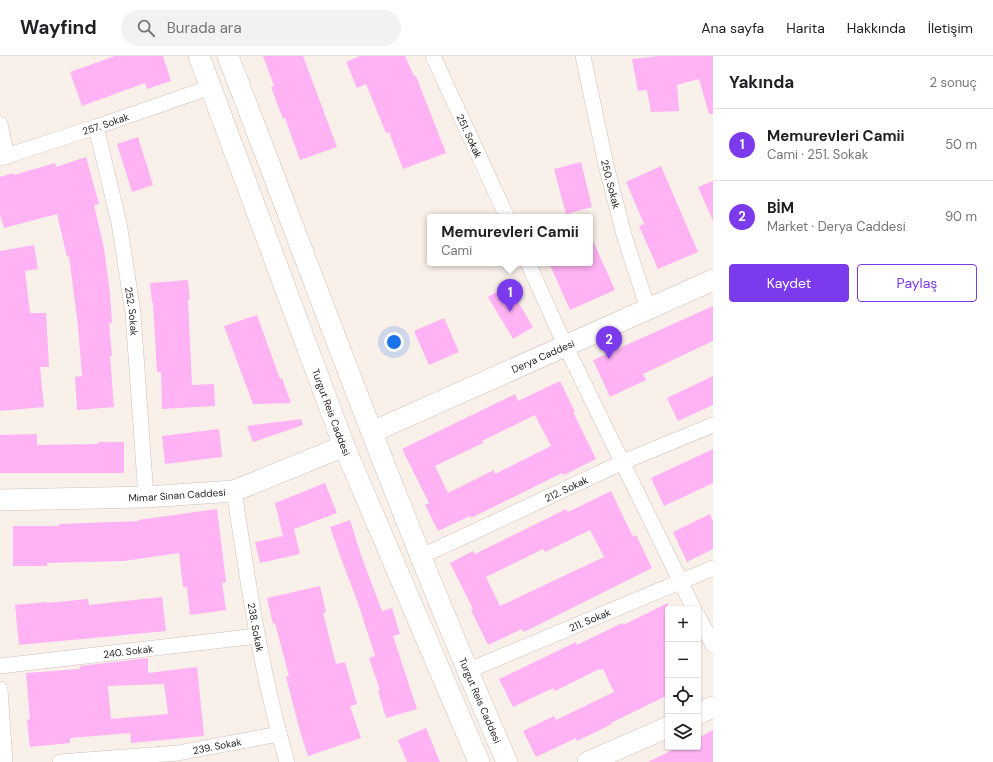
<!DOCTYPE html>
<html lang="tr">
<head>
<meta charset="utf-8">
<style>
	body { margin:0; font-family:"DM Sans",sans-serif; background:#f2f2f2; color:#202124 }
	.controls { position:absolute; right:12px; bottom:12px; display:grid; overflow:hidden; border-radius:4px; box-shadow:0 1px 3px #0004 }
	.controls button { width:36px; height:36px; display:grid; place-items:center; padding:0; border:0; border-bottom:1px solid #e0e0e0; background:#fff; color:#202124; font:20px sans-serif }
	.you { position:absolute; left:394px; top:286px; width:14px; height:14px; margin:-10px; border:3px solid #fff; border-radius:50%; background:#1a73e8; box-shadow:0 0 0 6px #1a73e833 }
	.badge { display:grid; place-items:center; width:26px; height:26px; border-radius:50%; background:#7c3aed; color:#fff; font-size:13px; font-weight:700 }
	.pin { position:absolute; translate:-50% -33px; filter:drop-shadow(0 1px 2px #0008) }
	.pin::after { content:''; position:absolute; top:21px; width:14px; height:12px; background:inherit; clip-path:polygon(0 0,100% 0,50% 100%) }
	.popup { position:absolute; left:427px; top:158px; width:166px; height:52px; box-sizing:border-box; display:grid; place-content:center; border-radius:4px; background:#fff; filter:drop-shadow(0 1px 3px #0005); font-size:13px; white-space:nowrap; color:#757577 }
	.popup b { font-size:15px; color:#202124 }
	.popup::after { content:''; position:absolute; left:50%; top:100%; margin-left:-8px; border:8px solid transparent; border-top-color:#fff }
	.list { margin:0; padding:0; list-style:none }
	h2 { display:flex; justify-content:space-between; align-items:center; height:52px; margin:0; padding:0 16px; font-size:17px }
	h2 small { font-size:13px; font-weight:400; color:#757577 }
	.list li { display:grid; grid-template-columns:26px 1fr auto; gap:12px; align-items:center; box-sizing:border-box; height:72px; padding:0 16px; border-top:1px solid #e0e0e0 }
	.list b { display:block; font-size:15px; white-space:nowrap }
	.list p { margin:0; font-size:13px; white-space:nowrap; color:#757577 }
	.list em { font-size:13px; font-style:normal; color:#757577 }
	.actions { display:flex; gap:8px; padding:12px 16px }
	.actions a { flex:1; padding:9px 0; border:1px solid #7c3aed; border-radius:4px; text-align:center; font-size:14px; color:#7c3aed }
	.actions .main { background:#7c3aed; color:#fff }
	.icon { flex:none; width:22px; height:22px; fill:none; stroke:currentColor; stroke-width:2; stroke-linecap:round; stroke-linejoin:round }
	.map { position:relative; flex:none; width:713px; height:706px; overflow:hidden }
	header { display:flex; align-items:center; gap:24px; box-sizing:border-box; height:56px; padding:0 20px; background:#fff; border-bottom:1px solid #e0e0e0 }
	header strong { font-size:19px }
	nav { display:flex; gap:22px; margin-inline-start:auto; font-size:14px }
	.search { width:280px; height:36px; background:#f2f2f2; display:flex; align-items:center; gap:10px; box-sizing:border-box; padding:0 14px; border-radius:22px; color:#757577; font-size:15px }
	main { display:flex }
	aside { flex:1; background:#fff }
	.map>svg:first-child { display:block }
</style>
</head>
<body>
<header>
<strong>Wayfind</strong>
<div class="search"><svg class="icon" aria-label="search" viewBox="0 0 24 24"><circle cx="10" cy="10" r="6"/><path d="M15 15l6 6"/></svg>Burada ara</div>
<nav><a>Ana sayfa</a><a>Harita</a><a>Hakkında</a><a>İletişim</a></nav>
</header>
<main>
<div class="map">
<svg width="713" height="706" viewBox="0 0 713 706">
	<rect width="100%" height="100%" fill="#faf0ea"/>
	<!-- building -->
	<path fill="#ffb2f4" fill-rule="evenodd" d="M115,0H163L171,25L147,33L145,27L82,50L70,16Z
		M263,0H303L337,91L300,104L285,62L283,63L271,31L274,30Z
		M360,0H405L414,20H416L446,97L403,113L389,76L386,77L366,28L357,32L346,6Z
		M659,0H713V58H709L699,23L677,29L679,55L651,56L647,34L638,35L632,3Z
		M138,81L153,129L132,136L117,88Z
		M86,101L99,148L94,149L104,192L110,238L112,267H109L112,300H110L114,351L77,354L75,321L82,320L78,270L69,200L67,201L57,158L4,172L0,158V121L13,117L14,119L55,107L56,111Z
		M581,106L592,151L566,158L554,113Z
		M661,110L698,196L658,213L639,170L644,168L626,126Z
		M713,125V165L698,131Z
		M590,178L615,234L570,254L549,207H590Z
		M34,189L38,213L25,215L30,257H46L49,311H40L44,351L0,355V195Z
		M188,224L190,243L188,244L192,329L214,328L215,350L162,353L161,316H157L153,247H152L150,227Z
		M508,229L533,271L513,283L488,241Z
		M713,250V285L643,318L646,324L610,341L593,304Z
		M257,259L280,323L282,322L291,347L253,348L224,270Z
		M444,262L459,296L429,309L414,275Z
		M713,320V349L678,365L667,342Z
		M560,325L575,356H573L596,403L564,419L562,417L471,462L470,460L438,475L425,449L429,447L402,393L515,338L518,345ZM535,359L551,390L495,418L494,414L448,437L435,410L483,387L482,385Z
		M301,363L303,369L253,386L247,370Z
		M219,373L222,401L165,408L162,380Z
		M37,378V389L98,388V386H124V417H0V379Z
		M713,393V427L664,450L651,422Z
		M325,427L337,457L294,473L300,498L260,507L255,486L283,480L275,447Z
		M611,435L633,481L636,479L652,512L524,576L522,573L488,589L471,554L473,553L450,507L473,495L475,498L566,453L568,456ZM590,474L604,501L500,550L486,521L543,493L545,496Z
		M217,453L226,526L222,527L226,554L190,559L187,531H183L179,497L124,505L47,507V510H13V470H59V468L139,465L138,464Z
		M710,458L713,465V493L687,506L673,476Z
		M350,464L361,499L382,555L392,552L400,578L393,580L417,653L386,662L378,635L380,634L369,602L375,600L358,547L342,505L330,471Z
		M320,530L326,556L323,557L336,608L345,606L357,648L350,650L361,682L308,700L300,675L286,621L289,620L275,567L273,568L267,542Z
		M162,541L166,575L19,589L15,549L46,546V547L88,543L89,549Z
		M668,547V639L611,667L612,668L577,685L576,682L536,701L523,675L554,660L556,664L614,636L603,613L600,614L599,613L555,635L553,632L513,651L499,623L576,586L577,589L622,567L623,569Z
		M148,602V617L197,611L204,680L131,687L130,677L70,682V687L30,691L27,664L30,663L26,617L80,613V610ZM164,628L168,658L111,663L108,630Z
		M426,672L440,706H407L398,684Z
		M713,674V706H648L679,691H698V682Z"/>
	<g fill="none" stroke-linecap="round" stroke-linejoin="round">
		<defs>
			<g id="street">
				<path id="s1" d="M433,0L507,161"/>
				<path id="s2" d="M583,0L606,109L624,179L648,253"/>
				<path d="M0,68L7,101"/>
				<path id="s3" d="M96,71L119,167L133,257L146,441"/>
				<path id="s4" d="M0,102L96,71L211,31"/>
				<path d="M528,207L565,289L694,553"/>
				<path id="s5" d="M234,435C248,526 261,618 287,706"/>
				<path id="s6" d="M422,500L623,406L713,369"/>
				<path d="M698,560L713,589"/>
				<path id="s7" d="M0,610L257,580"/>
				<path id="s8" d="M467,615L713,512"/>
				<path d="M0,633L5,706"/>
				<path id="s9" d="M60,706L178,697L279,678"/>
			</g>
			<g id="secondary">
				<path id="s10" d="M199,0L344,390L479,706"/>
				<path id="s11" d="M228,0C319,236 405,474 507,706"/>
				<path id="s12" d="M372,376L713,224"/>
				<path id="s13" d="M0,444L146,441L234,435L344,390"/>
				<path d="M698,658L713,651"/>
				<path d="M588,706L668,671"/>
			</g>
		</defs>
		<!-- street casing -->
		<use href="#street" stroke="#ccc2bc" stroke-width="16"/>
		<!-- secondary casing -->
		<use href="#secondary" stroke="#ccc2bc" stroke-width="22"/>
		<!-- street -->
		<use href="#street" stroke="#fff" stroke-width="15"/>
		<!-- secondary -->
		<use href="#secondary" stroke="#fff" stroke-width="21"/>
	</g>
	<g text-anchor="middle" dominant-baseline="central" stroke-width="3.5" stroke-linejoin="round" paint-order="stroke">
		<!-- street labels -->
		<g font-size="10" fill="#262220" stroke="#fff">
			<text stroke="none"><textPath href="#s4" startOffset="111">257. Sokak</textPath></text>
			<text stroke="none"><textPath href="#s1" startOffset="88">251. Sokak</textPath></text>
			<text stroke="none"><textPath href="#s2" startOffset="131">250. Sokak</textPath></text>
			<text stroke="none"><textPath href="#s3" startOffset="188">252. Sokak</textPath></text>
			<text stroke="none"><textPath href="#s12" startOffset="187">Derya Caddesi</textPath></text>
			<text stroke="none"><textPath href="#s10" startOffset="380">Turgut Reis Caddesi</textPath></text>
			<text stroke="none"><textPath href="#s6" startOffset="159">212. Sokak</textPath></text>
			<text stroke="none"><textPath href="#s13" startOffset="177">Mimar Sinan Caddesi</textPath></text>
			<text stroke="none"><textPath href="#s8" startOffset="133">211. Sokak</textPath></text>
			<text stroke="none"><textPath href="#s5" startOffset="138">238. Sokak</textPath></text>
			<text stroke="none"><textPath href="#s7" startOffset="129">240. Sokak</textPath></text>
			<text stroke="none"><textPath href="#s11" startOffset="692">Turgut Reis Caddesi</textPath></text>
			<text stroke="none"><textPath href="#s9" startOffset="158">239. Sokak</textPath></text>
		</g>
	</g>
</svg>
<div class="controls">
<button>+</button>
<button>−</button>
<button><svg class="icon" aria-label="locate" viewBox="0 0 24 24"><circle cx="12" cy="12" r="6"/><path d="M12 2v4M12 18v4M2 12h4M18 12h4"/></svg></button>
<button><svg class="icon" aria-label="layers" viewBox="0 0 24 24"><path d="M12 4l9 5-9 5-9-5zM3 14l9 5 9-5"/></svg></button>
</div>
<div class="you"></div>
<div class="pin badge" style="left:510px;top:256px">1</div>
<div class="popup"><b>Memurevleri Camii</b>Cami</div>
<div class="pin badge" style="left:609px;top:303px">2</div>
</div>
<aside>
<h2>Yakında<small>2 sonuç</small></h2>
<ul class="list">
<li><span class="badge">1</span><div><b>Memurevleri Camii</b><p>Cami · 251. Sokak</p></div><em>50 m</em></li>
<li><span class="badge">2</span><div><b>BİM</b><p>Market · Derya Caddesi</p></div><em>90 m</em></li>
</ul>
<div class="actions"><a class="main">Kaydet</a><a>Paylaş</a></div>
</aside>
</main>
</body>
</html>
